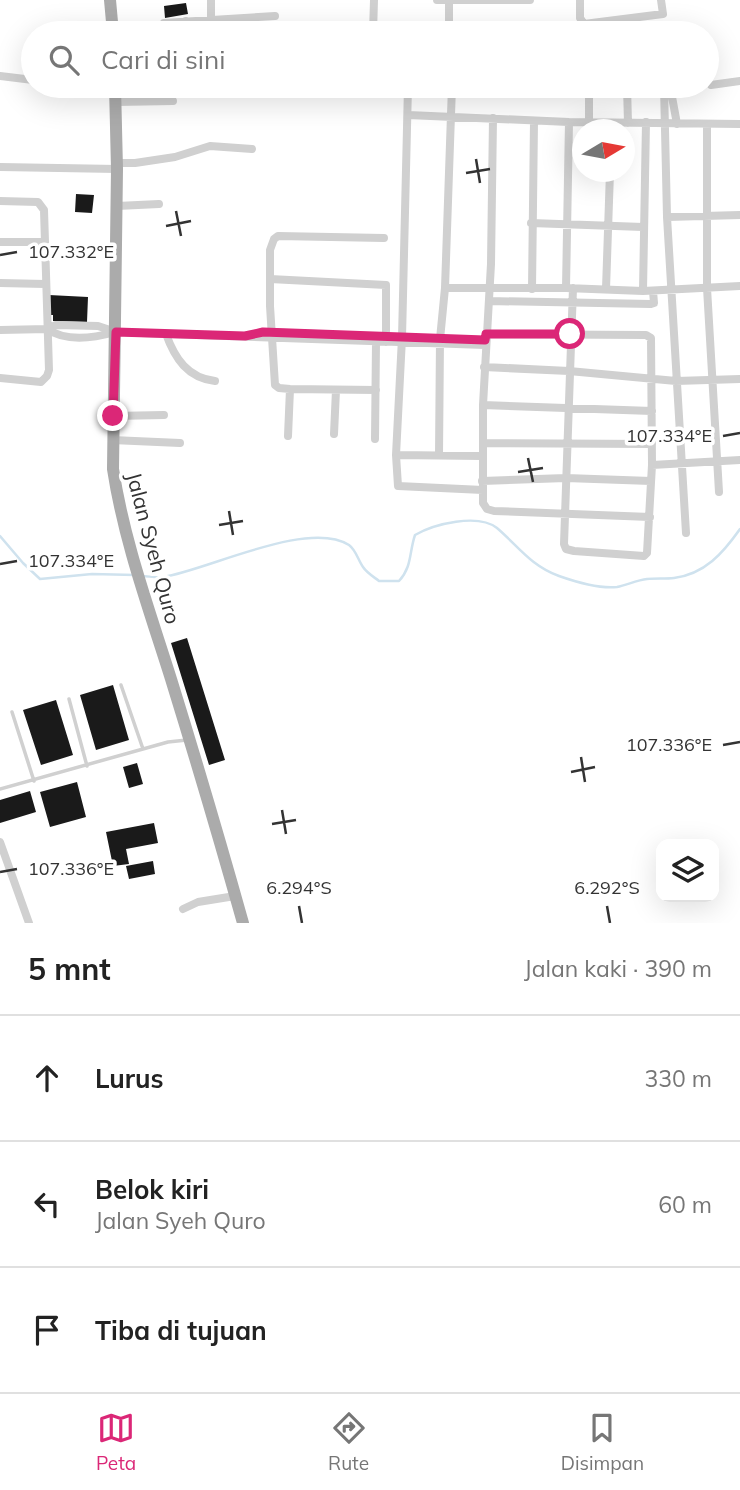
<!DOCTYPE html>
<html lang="id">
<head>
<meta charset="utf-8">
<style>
	body { margin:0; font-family:Mulish,sans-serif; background:#f6f6f6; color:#222 }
	.controls { position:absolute; right:21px; bottom:21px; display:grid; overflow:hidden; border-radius:14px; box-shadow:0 7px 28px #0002 }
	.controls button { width:63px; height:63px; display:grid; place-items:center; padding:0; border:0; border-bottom:2px solid #e0e0e0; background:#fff; color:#222; font:35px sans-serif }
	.compass { position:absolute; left:572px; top:119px; width:63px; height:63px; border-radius:50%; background:#fff; box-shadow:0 7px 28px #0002; rotate:80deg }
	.stop { position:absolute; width:21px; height:21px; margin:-16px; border:5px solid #db2777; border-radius:50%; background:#fff }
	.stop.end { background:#db2777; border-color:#fff; box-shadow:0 2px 7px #0008 }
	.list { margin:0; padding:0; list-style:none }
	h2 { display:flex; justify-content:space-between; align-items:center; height:91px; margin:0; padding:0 28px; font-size:30px }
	h2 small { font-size:23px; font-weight:400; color:#767676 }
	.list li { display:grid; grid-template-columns:46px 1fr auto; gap:21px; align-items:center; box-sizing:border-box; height:126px; padding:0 28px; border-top:2px solid #e0e0e0 }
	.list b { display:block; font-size:26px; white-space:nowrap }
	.list p { margin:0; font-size:23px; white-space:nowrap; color:#767676 }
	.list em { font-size:23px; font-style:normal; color:#767676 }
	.icon { flex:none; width:38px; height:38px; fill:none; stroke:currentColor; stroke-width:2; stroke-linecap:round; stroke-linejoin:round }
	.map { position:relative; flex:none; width:740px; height:923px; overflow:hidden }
	.search { position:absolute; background:#fff; box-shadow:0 7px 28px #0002; left:21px; right:21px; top:21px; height:77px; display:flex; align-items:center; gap:18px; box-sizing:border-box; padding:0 24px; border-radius:38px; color:#767676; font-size:26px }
	.sheet { height:469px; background:#fff }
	nav { display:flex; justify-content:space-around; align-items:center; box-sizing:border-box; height:98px; border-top:2px solid #e0e0e0; background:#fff; font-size:19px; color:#767676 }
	nav a { display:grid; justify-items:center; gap:4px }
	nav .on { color:#db2777 }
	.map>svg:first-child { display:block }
</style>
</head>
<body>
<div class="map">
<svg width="740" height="923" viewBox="0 0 740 923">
	<rect width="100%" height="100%" fill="#fff"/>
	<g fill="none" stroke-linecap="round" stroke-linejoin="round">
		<!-- stream -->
		<path stroke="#cfe2ee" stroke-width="2.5" d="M0,536L23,563L40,579L92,574L135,575
			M141,576C148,576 156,578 163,577C208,570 308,519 349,545C356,550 358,560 363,567C367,573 374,577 379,581H399C412,567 409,553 415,535C434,524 478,513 497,528C518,546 531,566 559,576C576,582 599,589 617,587C627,585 637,580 647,579C656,578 665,579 674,578C705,574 723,553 740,529"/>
	</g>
	<!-- building -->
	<path fill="#1a1a1a" d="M186,3L188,14L165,18L164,6Z
		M76,194L94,195L92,213L75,212Z
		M49,295L88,297L87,322L53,321V315H48Z
		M187,638L225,760L209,765L171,643Z
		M113,685L129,740L96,750L80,695Z
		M56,700L73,755L41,765L23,710Z
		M137,763L143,784L129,788L123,767Z
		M77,782L86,817L50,827L40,792Z
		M30,791L36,812L0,823V800Z
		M154,823L158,843L126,849L129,864L113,866L106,832Z
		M153,861L155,874L129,879L126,866Z"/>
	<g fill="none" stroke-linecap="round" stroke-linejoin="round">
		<!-- lane -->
		<path stroke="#d0d0d0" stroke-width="3.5" d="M121,685L143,749
			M69,699L87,766
			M12,712L34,781
			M0,789L168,742L187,740"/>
		<!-- street -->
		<path stroke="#d0d0d0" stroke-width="8" d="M211,0V19
			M437,0H530
			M580,0V18L584,24L663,14L661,0
			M186,21L187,33
			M164,23L275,16
			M373,33L374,0
			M449,33V0
			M0,76L33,80
			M711,85L740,81
			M408,86L402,338L396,455L398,486L483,490
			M627,86L628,123
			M664,86L667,217L686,533
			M670,86L677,124
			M115,102L173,101
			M408,115L569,122L740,124
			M493,118L491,264L483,405V503L487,509L494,511L650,517
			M589,123V86
			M707,125V288L719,492
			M117,163H135L175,157L210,146L252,149
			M0,167L117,169
			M0,201L38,202L44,210L49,370L47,376L41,382L0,378
			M117,206L159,204
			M667,217L740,215
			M531,223L643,227
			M0,242H44
			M270,279L386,285V342
			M0,283L45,284
			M445,288H566L643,291L740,286
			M566,288L569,122
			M532,289L534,121
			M606,289L610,172
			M643,291L646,122
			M489,301L651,304L654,303L653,291
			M47,329C66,342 94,338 115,332
			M0,330L47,329L56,325L98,326L116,332L166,334L485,345
			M166,334C175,359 188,378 215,381
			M486,334L646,335L651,338L652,465L647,553L644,556L574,551L566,549L564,544L573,288
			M245,336L263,332L318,334
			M484,367L569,371L676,381L740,379
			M376,390L290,389L279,388L275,385L270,306V250L274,239L278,236L384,238
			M483,405L652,411
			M113,416L164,415
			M334,434L336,390
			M288,436L290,389
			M375,439L376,342
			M112,440L180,443
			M483,443L652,444
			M396,455L482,456
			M439,455L440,339L445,288L452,86
			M652,465L740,460
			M482,481L566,478L651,481
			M0,842L29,923
			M183,909L198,902L235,896"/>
		<!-- primary -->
		<path stroke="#ababab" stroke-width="12" d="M110,0L113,33
			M115,86L117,169L113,469C124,541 149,609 171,679C196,760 220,841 243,923"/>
	</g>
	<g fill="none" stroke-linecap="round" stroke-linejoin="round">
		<!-- route -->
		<path stroke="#db2777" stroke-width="9" d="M113,416L116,332L245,336L263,332L485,340L486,334H570"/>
	</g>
	<!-- ticks -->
	<path fill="none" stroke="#333" stroke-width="2.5" d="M476,159L480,183M466,173L490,169M176,211L181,236M166,226L191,221M0,255L17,252M723,436L740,433M528,458L533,482M518,472L543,468M229,511L233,535M219,525L243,521M0,564L17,561M723,745L740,742M581,757L585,782M571,772L595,767M282,810L286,834M272,824L296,820M0,872L17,869M299,906L302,923M607,906L610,923"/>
	<g text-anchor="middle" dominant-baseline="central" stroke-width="7" stroke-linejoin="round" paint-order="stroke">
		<!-- street labels -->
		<g font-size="21" fill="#333" stroke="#fff">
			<text transform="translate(154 548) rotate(75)">Jalan Syeh Quro</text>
		</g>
	</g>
	<g font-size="18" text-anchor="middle" fill="#333" stroke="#fff" stroke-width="7" stroke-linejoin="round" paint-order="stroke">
		<text x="71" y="258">107.332°E</text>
		<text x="669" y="442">107.334°E</text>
		<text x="71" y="567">107.334°E</text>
		<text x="669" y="751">107.336°E</text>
		<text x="71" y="875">107.336°E</text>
		<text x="299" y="894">6.294°S</text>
		<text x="607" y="894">6.292°S</text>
	</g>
</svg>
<div class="controls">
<button><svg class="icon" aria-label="layers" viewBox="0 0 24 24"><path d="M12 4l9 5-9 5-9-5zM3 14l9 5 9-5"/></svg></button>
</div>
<svg class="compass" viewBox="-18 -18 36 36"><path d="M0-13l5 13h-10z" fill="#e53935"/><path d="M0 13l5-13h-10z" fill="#767676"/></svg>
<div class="stop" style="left:570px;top:334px"></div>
<div class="stop end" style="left:113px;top:416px"></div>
<div class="search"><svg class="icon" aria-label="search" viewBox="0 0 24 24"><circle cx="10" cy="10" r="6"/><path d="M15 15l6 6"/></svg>Cari di sini</div>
</div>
<section class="sheet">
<h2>5 mnt<small>Jalan kaki · 390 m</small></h2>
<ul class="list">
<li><svg class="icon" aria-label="ahead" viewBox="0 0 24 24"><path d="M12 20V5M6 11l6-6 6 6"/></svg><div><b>Lurus</b></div><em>330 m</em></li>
<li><svg class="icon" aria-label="left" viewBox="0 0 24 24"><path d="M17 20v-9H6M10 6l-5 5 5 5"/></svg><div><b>Belok kiri</b><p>Jalan Syeh Quro</p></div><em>60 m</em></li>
<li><svg class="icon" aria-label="arrive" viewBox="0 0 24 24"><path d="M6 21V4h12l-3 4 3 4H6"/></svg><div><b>Tiba di tujuan</b></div></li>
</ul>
</section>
<nav>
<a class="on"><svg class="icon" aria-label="map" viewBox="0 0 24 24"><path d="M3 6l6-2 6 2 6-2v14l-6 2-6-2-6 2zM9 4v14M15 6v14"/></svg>Peta</a>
<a><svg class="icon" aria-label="directions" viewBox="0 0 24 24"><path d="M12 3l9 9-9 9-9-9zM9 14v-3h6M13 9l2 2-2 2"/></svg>Rute</a>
<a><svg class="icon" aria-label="saved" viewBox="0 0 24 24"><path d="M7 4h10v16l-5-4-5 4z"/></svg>Disimpan</a>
</nav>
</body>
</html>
